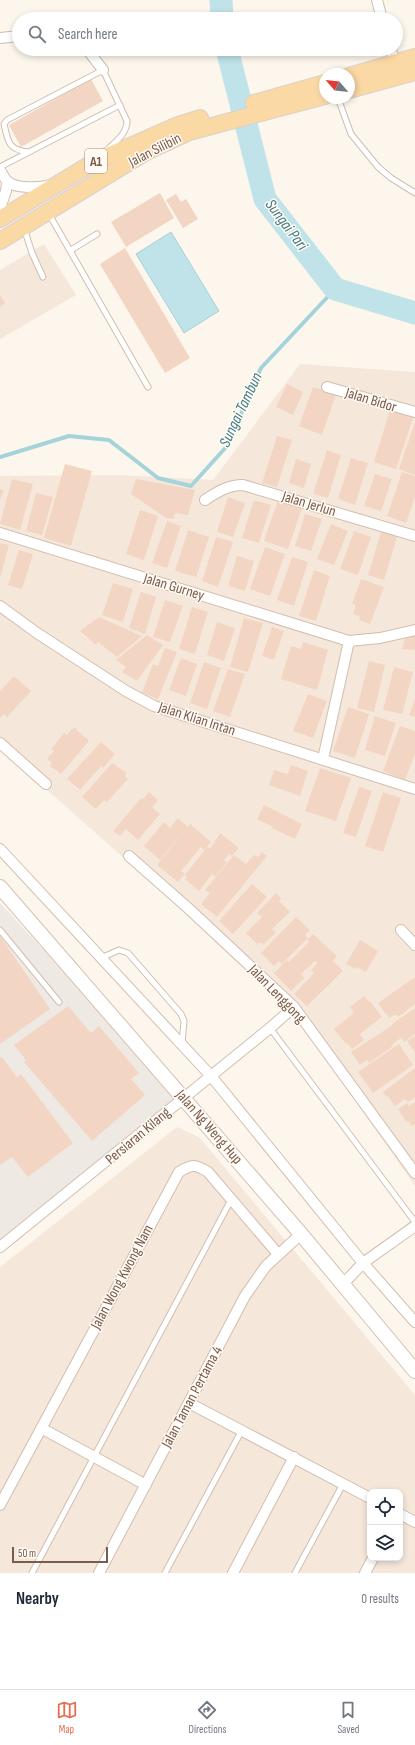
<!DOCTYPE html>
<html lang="en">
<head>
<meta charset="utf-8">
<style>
	body { margin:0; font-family:"Sofia Sans Condensed",sans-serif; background:#f2f2f3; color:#1f2937 }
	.controls { position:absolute; right:12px; bottom:12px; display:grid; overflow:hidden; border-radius:8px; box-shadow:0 2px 6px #0003 }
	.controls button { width:36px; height:36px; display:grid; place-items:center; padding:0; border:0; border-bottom:1px solid #e0e1e3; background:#fff; color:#1f2937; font:20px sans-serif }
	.compass { position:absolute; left:319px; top:68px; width:36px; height:36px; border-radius:50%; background:#fff; box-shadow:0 2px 6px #0003; rotate:298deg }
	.scale { position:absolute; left:12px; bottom:10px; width:96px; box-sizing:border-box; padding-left:4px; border:2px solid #7a5c4d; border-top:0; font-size:11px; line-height:14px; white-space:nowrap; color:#7a5c4d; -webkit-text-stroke:3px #fffaf3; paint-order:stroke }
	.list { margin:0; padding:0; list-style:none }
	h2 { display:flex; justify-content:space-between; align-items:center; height:52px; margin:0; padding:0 16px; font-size:17px }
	h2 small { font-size:13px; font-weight:400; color:#747a83 }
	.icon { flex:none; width:22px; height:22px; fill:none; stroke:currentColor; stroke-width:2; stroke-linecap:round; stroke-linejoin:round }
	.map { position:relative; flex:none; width:415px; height:1573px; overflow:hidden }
	.search { position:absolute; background:#fff; box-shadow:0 2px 6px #0003; left:12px; right:12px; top:12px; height:44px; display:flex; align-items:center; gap:10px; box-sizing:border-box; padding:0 14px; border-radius:22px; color:#747a83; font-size:15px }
	.sheet { height:116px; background:#fff }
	nav { display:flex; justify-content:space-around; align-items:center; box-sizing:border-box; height:56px; border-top:1px solid #e0e1e3; background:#fff; font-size:11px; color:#747a83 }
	nav a { display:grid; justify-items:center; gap:2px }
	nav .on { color:#e76f51 }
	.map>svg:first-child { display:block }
</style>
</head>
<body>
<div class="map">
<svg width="415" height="1573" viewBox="0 0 415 1573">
	<rect width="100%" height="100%" fill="#fdf6ec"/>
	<!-- residential -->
	<path fill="#f5e8da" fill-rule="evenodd" d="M44,244L76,295L0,339V270Z
		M300,364L415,372V1186L287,1003L0,748V476L118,475L213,480Z
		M177,1127L199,1137L415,1395V1573H0V1267ZM370,1492H400V1558H370Z"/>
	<!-- industrial -->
	<path fill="#efe9e4" d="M0,903L181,1099L0,1245Z"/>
	<!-- water -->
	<path fill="#bfe3e8" stroke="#a5d3da" d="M171,232L219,311L184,333L136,254Z"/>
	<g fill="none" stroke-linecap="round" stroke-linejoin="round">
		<!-- stream -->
		<path stroke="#a5d3da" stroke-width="4" d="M0,457L69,436L109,440L158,478L191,486L227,446L261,368L335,289"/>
		<!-- river -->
		<path stroke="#bfe3e8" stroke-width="23" d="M221,0L222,19
			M227,49L265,199L335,289L415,313"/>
	</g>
	<!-- building -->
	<path fill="#f3d5c3" d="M91,79L103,101L21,147L9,125Z
		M160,193L174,218L126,247L111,222Z
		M176,194L181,202L186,199L198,219L183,228L166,200Z
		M125,248L190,358L165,373L100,264Z
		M0,295L5,303L0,307Z
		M287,384L303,392L293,415L276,407Z
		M313,387L336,395L322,435L299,426Z
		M390,410L413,418L396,469L374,462Z
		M415,422V475L399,469Z
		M277,436L292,440L277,487L262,483Z
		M327,450L341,455L328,498L313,494Z
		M351,458L368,463L355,505L338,499Z
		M296,459L311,464L304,488L289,483Z
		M65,464L92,471L71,546L44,538Z
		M402,472L415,476V497L406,523L387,516Z
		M375,474L392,479L381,511L364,506Z
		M12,479L33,484L20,530L0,524Z
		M136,479L195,490L188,515L175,513L174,519L166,518L131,494Z
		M0,489L4,490L0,500Z
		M36,493L53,497L42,535L26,531Z
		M228,497L245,503L233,537L217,532Z
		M254,500L271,505L259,543L242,538Z
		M278,500L302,508L288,549L264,541Z
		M140,510L158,516L144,560L126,554Z
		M305,514L322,519L311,551L295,546Z
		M167,521L181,526L167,568L152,563Z
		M331,524L348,531L334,565L317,559Z
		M188,530L209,537L196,577L175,571Z
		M354,531L371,537L358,575L340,569Z
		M381,532L397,537L384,580L368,575Z
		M216,537L233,542L218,587L202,581Z
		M0,543L9,545L0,578Z
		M265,547L285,554L270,596L250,589Z
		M19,550L33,554L22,589L8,585Z
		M237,556L254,561L245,591L228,586Z
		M292,557L308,562L294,606L277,600Z
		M314,570L330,576L316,621L299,616Z
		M361,579L384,587L370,624L359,620L360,616L353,614L356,606L352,604Z
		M113,583L133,589L123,622L102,615Z
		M141,592L156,597L145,634L129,628Z
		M165,600L183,606L170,642L153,637Z
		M192,607L208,612L195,654L179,649Z
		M99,617L142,636L117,657L98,642L96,645L80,631Z
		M244,618L263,623L248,672L230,667Z
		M217,622L235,628L224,661L207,655Z
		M272,627L284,631L274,660L262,656Z
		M147,635L163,645L137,681L122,672L126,667L116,660Z
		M415,636V650L402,649L405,638Z
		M303,642L328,650L317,690L281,679L291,646L301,649Z
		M165,648L177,652L158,699L142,693L153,664L158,666Z
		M181,658L197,664L186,696L169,690Z
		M369,661L385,665L374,712L357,708Z
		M204,662L221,668L207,709L190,703Z
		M394,667L413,672L402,714L383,710Z
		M228,669L245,674L230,717L213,711Z
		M14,676L31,691L7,717L4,714L0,718V691Z
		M308,694L327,701L313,738L293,731Z
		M415,699V717L409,715Z
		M348,707L369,714L355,758L333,751Z
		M375,716L396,723L385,756L365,750Z
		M400,726L415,731V754L405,780L383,771Z
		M74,727L89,741L61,774L50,766L52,763L47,759L54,751L51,749L64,733L67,735Z
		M101,742L115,754L103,768L101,766L80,790L67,779Z
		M112,763L127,773L125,776L128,779L107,802L104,800L96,809L82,797Z
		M291,765L308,771L300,796L269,785L274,770L288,774Z
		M320,768L351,778L336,821L305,811Z
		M359,787L372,791L356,837L343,833Z
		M149,792L158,800L152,807L160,814L138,840L126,829L120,836L113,831L141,798L143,799Z
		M383,792L401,798L383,852L365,846Z
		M264,805L302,824L295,839L272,828L273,827L257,819Z
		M178,818L188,827L190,824L211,842L204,850L201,847L181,871L185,874L178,882L157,865L187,828L160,860L144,846L164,822L170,828Z
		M220,833L239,848L232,856L229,854L224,860L227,862L215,877L212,874L199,891L185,879L187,877L185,875L207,847L210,849Z
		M262,852L267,856L217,917L201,904L210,893L205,890L234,855L246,864L254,855L258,857Z
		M252,884L267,897L233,934L219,921Z
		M276,893L281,898L279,901L290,912L272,929L276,932L263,945L260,942L257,944L246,933L262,917L257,913Z
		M296,917L310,930L305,935L308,938L282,964L279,961L274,966L261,953Z
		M313,934L337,956L333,961L343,971L307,1006L294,994L314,973L311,970L325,955L318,963L315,961L301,974L304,978L291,991L274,973L287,960L289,962L309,942L307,940Z
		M0,936L50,1009L0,1044Z
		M360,940L378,951L366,972L357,967L355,969L346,964Z
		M415,977V1004L398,1017L396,1014L389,1018L378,1003Z
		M364,996L369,1002L370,1001L382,1017L360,1034L364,1040L352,1049L347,1043L346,1044L334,1029L354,1013L350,1007Z
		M68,1006L91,1033L99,1026L139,1073L131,1079L145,1095L92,1141L24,1062L26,1060L14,1045Z
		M415,1008V1034L404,1042L398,1033L401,1038L392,1044L393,1046L369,1063L367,1060L360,1065L351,1052L393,1025L392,1024Z
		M415,1036V1053L407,1041Z
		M399,1044L413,1065L373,1093L358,1072Z
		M2,1057L17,1077L21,1074L73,1143L28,1177L12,1157L0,1165V1058Z
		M415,1068V1097L408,1102L405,1099L395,1106L388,1096L386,1097L383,1092Z
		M415,1102V1124L412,1126L408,1121L406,1122L398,1109L407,1103L409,1106Z"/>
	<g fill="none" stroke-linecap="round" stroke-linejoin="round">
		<defs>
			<path id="service" d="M338,98L351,134L378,167L391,178L415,193
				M29,152C9,150 8,143 4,124L7,120L103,70L127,121C127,134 115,142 106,151
				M0,167L120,105
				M49,214L148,387
				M24,228L32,253L43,277
				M71,250L97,234
				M0,930L59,1002
				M101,958L119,950L128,953L181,1014L184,1021L182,1044
				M270,1028L415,1222
				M32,1573L231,1200
				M165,1573L242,1430
				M295,1573L343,1484"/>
			<path id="minor" d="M377,0L382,19
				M0,38L19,36
				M87,49L103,70
				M391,49L394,62
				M0,170C2,173 4,178 7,181C15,189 40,188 51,185
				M0,208L6,191L7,182
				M327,387L415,412
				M205,500C217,492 228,485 243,485L415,536
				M0,533L349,641
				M0,606L37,633L126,691L154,706L415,789
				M0,743L46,784
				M323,759L349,641L380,638L415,630
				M0,849L211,1076L363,1263L415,1322
				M129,856L188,908L294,1007L415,1173
				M401,930L415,945
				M0,1247L270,1028L294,1007
				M343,1284L363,1263L415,1226
				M189,1403L370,1498
				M41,1428L146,1485
				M0,1505L179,1172C192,1164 195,1164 208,1172L278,1254
				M400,1514L415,1522
				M99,1573L245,1296L266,1266L301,1234
				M233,1573L294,1457
				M365,1573L373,1558"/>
			<path id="secondary" d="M0,887L301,1234L415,1371"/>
			<path id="primary" d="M349,76L415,57
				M349,90L415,72
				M254,103L325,83
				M0,219L94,162L178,125L200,118
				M0,241L146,152L189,132L325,96"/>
		</defs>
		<!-- service casing -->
		<use href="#service" stroke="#d1beb0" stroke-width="7"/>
		<!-- minor casing -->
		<use href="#minor" stroke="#d1beb0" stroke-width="12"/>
		<!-- secondary casing -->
		<use href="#secondary" stroke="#d6c0b0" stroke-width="16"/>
		<!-- primary casing -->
		<use href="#primary" stroke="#dad1cd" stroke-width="18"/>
		<!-- service -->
		<use href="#service" stroke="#fff" stroke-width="5"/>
		<!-- minor -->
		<use href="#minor" stroke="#fff" stroke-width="10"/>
		<!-- secondary -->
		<use href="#secondary" stroke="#fff" stroke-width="14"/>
		<!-- primary -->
		<use href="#primary" stroke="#fbd9a5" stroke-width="16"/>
	</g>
	<g text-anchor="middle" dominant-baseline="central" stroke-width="3" stroke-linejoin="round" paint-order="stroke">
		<!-- shield labels -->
		<rect fill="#fffaf3" stroke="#a28b7f" stroke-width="1" x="85" y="149" width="22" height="24" rx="3"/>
		<g font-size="14" font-weight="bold" fill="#7a5c4d">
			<text x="96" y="161">A1</text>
		</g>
		<!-- street labels -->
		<g font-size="15" fill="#7a5c4d" stroke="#fffaf3">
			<text transform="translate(155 150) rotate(-27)">Jalan Silibin</text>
			<text transform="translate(371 400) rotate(17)">Jalan Bidor</text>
			<text transform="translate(309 504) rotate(17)">Jalan Jerlun</text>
			<text transform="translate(174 587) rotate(17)">Jalan Gurney</text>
			<text transform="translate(197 719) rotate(18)">Jalan Klian Intan</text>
			<text transform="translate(277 994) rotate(46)">Jalan Lenggong</text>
			<text transform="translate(209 1127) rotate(49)">Jalan Ng Weng Hup</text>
			<text transform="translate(138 1136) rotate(-40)">Persiaran Kilang</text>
			<text transform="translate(122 1277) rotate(-62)">Jalan Wong Kwong Nam</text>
			<text transform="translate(192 1397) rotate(-62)">Jalan Taman Pertama 4</text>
		</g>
		<!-- water labels -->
		<g font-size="16" font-style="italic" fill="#437c86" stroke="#fffaf3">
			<text transform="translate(286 225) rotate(53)">Sungai Pari</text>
			<text transform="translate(241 410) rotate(-65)">Sungai Tambun</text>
		</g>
	</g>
</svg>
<div class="controls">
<button><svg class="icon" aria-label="locate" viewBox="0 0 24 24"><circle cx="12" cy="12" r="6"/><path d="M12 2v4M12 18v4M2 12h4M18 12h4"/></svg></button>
<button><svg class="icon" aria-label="layers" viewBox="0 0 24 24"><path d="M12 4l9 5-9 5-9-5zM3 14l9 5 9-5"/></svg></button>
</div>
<svg class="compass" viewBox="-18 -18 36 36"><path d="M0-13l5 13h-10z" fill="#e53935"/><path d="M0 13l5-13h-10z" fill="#747a83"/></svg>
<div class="scale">50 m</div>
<div class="search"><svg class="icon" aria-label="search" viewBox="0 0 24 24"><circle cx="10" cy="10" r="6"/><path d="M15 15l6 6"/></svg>Search here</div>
</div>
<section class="sheet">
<h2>Nearby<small>0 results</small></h2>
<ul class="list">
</ul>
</section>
<nav>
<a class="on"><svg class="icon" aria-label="map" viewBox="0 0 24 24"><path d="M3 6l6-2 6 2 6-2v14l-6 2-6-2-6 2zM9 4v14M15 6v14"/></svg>Map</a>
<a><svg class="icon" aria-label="directions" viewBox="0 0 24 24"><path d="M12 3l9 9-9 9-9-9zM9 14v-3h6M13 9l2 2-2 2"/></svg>Directions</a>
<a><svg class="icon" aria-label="saved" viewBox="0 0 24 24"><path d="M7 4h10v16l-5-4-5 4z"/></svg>Saved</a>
</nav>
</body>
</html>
